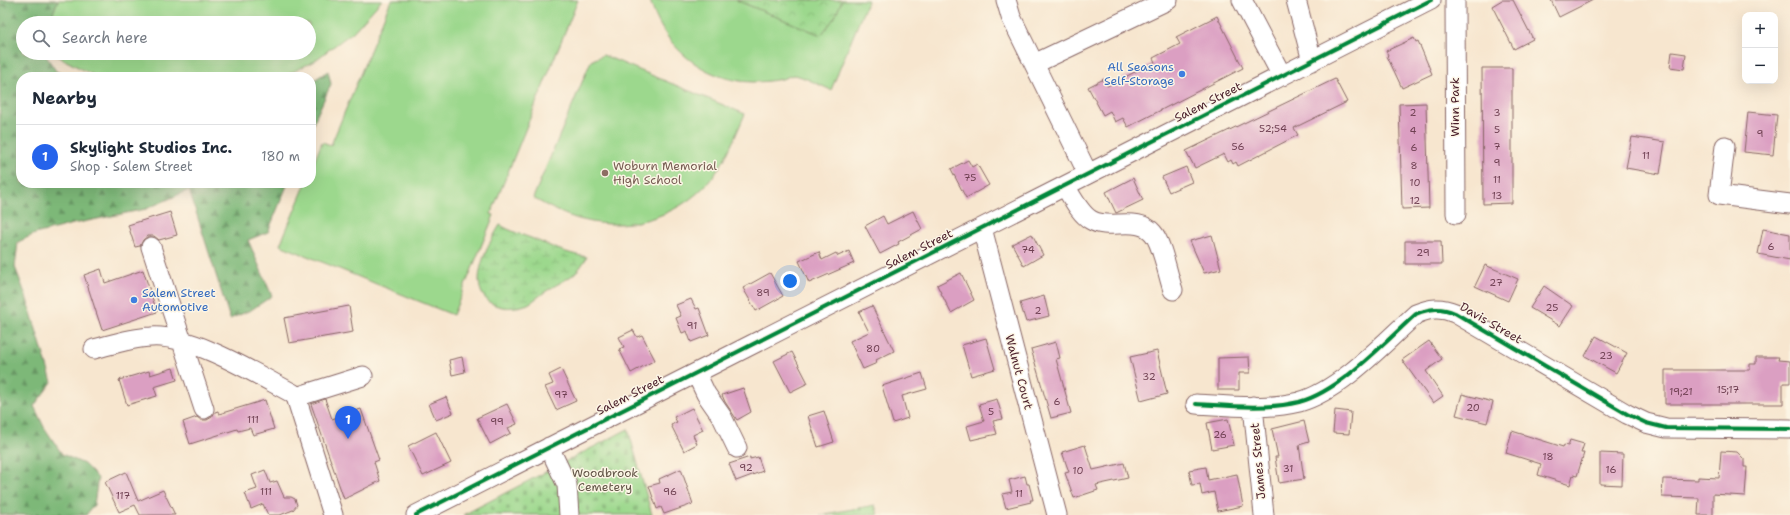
<!DOCTYPE html>
<html lang="en">
<head>
<meta charset="utf-8">
<style>
	body { margin:0; font-family:"Shantell Sans",sans-serif; background:#f2f2f3; color:#1f2937 }
	.controls { position:absolute; right:12px; top:12px; display:grid; overflow:hidden; border-radius:8px; box-shadow:0 4px 16px #0002 }
	.controls button { width:36px; height:36px; display:grid; place-items:center; padding:0; border:0; border-bottom:1px solid #e0e1e3; background:#fff; color:#1f2937; font:20px sans-serif }
	.you { position:absolute; left:790px; top:281px; width:14px; height:14px; margin:-10px; border:3px solid #fff; border-radius:50%; background:#1a73e8; box-shadow:0 0 0 6px #1a73e833 }
	.badge { display:grid; place-items:center; width:26px; height:26px; border-radius:50%; background:#2563eb; color:#fff; font-size:13px; font-weight:700 }
	.pin { position:absolute; translate:-50% -33px; filter:drop-shadow(0 1px 2px #0008) }
	.pin::after { content:''; position:absolute; top:21px; width:14px; height:12px; background:inherit; clip-path:polygon(0 0,100% 0,50% 100%) }
	.list { margin:0; padding:0; list-style:none }
	h2 { display:flex; justify-content:space-between; align-items:center; height:52px; margin:0; padding:0 16px; font-size:17px }
	h2 small { font-size:13px; font-weight:400; color:#747a83 }
	.list li { display:grid; grid-template-columns:26px 1fr auto; gap:12px; align-items:center; box-sizing:border-box; height:64px; padding:0 16px; border-top:1px solid #e0e1e3 }
	.list b { display:block; font-size:15px; white-space:nowrap }
	.list p { margin:0; font-size:13px; white-space:nowrap; color:#747a83 }
	.list em { font-size:13px; font-style:normal; color:#747a83 }
	.icon { flex:none; width:22px; height:22px; fill:none; stroke:currentColor; stroke-width:2; stroke-linecap:round; stroke-linejoin:round }
	.map { position:relative; flex:none; width:1790px; height:515px; overflow:hidden }
	.search { position:absolute; background:#fff; box-shadow:0 4px 16px #0002; left:16px; top:16px; width:300px; height:44px; display:flex; align-items:center; gap:10px; box-sizing:border-box; padding:0 14px; border-radius:22px; color:#747a83; font-size:15px }
	.panel { position:absolute; background:#fff; box-shadow:0 4px 16px #0002; left:16px; top:72px; width:300px; height:116px; border-radius:16px }
	.map>svg:first-child { display:block }
</style>
</head>
<body>
<div class="map">
<svg width="1790" height="515" viewBox="0 0 1790 515">
	<defs>
		<pattern id="forest-firs" width="22" height="20" patternUnits="userSpaceOnUse"><rect width="22" height="20" fill="#7db878"/><path d="M5 1l3.5 6h-7zM16 11l3.5 6h-7z" fill="#689563"/></pattern>
		<pattern id="wetland-marsh" width="20" height="14" patternUnits="userSpaceOnUse"><rect width="20" height="14" fill="#9cd88d"/><path d="M1 5h8M5 5V1M11 12h8M15 12V8" fill="none" stroke="#88b97a"/></pattern>
		<pattern id="cemetery-stones" width="16" height="16" patternUnits="userSpaceOnUse"><rect width="16" height="16" fill="#9cd88d"/><path d="M2 7V4a2 2 0 0 1 4 0v3zM10 15v-3a2 2 0 0 1 4 0v3z" fill="#88b97a"/></pattern>
		<pattern id="park-crowns" width="20" height="18" patternUnits="userSpaceOnUse"><rect width="20" height="18" fill="#9cd88d"/><path d="M2 6a3 3 0 1 1 6 0M12 15a3 3 0 1 1 6 0" fill="none" stroke="#88b97a"/></pattern>
	</defs>
	<rect width="100%" height="100%" fill="#fcf5e5"/>
	<filter id="ink" filterUnits="userSpaceOnUse"><feTurbulence type="fractalNoise" baseFrequency=".025" numOctaves="2"/><feDisplacementMap in="SourceGraphic" scale="8" xChannelSelector="R" yChannelSelector="G"/><feConvolveMatrix kernelMatrix="1 2 1 2 8 2 1 2 1" color-interpolation-filters="sRGB"/></filter>
	<filter id="wash" filterUnits="userSpaceOnUse"><feTurbulence type="fractalNoise" baseFrequency=".012" numOctaves="4" result="noise"/><feDisplacementMap in="SourceGraphic" scale="16" xChannelSelector="R" yChannelSelector="G"/><feGaussianBlur stdDeviation="0.9" result="paint"/><feColorMatrix in="noise" values="0 0 0 0 0 0 0 0 0 0 0 0 0 0 0 0 0 1.4 0 .05"/><feComposite in="paint" operator="in"/></filter>
	<g filter="url(#wash)">
		<rect width="100%" height="100%" fill="#f7e6cf"/>
		<!-- grass -->
		<path fill="#9cd88d" stroke="#737c5c" d="M58,0H382L353,32L334,46L314,61L283,77H97L51,53H309V23H49Z
			M391,0H578L491,214L494,215L453,315L280,245L306,183H311V170L322,142L331,145Z
			M650,0H736L821,35L835,17L842,0H868L831,90C824,87 800,75 794,75C791,75 786,78 782,79C772,81 762,82 752,82C704,81 662,46 650,0Z
			M603,55L745,114C736,134 728,156 715,174C686,214 631,233 583,220C565,216 549,207 533,198L591,61Z"/>
		<!-- forest -->
		<path fill="url(#forest-firs)" stroke="#646c52" d="M0,0H58L49,23H23V53H44L56,71L68,77H21V183H288L268,232L248,240L272,296L251,310L230,319L189,190L146,209L73,224L35,234L18,242L15,267L26,296L52,382L34,406L44,427L62,454L84,464L98,478L94,505L86,515H0Z
			M328,71L331,84L311,128V82Z"/>
		<!-- wetland -->
		<path fill="url(#wetland-marsh)" stroke="#737c5c" d="M500,225C510,231 520,234 531,238C553,247 564,253 587,257C584,262 580,268 576,272C569,279 557,284 548,290C541,294 535,300 528,304C518,308 505,309 495,305C463,291 487,246 500,225Z"/>
		<!-- cemetery -->
		<path fill="url(#cemetery-stones)" stroke="#737c5c" d="M628,429L652,515H463Z
			M875,505L878,515H820Z"/>
		<!-- park -->
		<path fill="url(#park-crowns)" stroke="#737c5c" d="M736,0H842L835,17L821,35Z"/>
		<g id="blocks">
			<!-- building -->
			<path fill="#db9fc2" d="M1502,0H1513L1533,39L1514,49L1492,6Z
				M1551,0H1593L1559,17Z
				M1217,16L1243,68L1128,127L1123,118L1115,122L1110,111L1103,115L1088,87L1104,79L1107,86L1155,62L1153,58L1180,44L1176,37Z
				M1414,38L1416,42L1418,41L1432,74L1402,88L1387,56L1388,55L1386,51Z
				M1672,52L1686,54L1684,69L1670,67Z
				M1482,68H1512V203L1483,204Z
				M1335,79L1347,102L1294,128L1298,135L1238,166L1236,162L1233,164L1231,160L1228,162L1224,154L1195,168L1186,151Z
				M1426,103L1429,208L1402,209L1399,104Z
				M1748,112L1777,115L1773,155L1744,152Z
				M1632,137L1665,142L1660,174L1626,168Z
				M968,160L972,167L977,164L989,185L966,198L951,169Z
				M1186,167L1192,182L1169,192L1162,177Z
				M1133,178L1143,200L1116,213L1106,192Z
				M913,211L922,229L898,242L899,244L880,254L865,226L883,216L887,224Z
				M170,212L177,235L159,240L154,236H148L143,240L140,246L135,247L128,225Z
				M1763,229L1790,234V260L1758,254Z
				M1032,234L1043,255L1024,266L1012,244Z
				M1212,235L1221,269L1204,273L1190,241Z
				M1405,241H1441L1442,264H1405Z
				M849,251L854,263L809,283L799,261L819,252L822,260L836,253L838,256Z
				M1485,265L1518,279L1508,301L1475,286Z
				M101,269L105,283L143,270L157,312L102,330L84,275Z
				M770,273L783,296L756,311L743,288Z
				M961,273L974,300L951,313L937,285Z
				M1544,286L1573,306L1560,326L1530,308Z
				M1044,296L1049,316L1026,322L1020,303Z
				M691,299L696,309L699,308L709,335L691,342L687,331L682,333L676,318L681,316L676,305Z
				M349,306L353,332L289,343L284,318Z
				M872,306L894,351L876,360L877,363L863,369L850,341L869,332L859,312Z
				M633,330L637,337L642,335L655,360L631,373L619,349L624,347L619,337Z
				M1596,336L1627,353L1616,373L1585,356Z
				M986,338L995,369L971,376L962,345Z
				M1429,341L1442,359L1426,371L1443,396L1433,403L1402,360Z
				M1056,342L1060,358L1056,359L1071,413L1051,418L1031,349Z
				M1157,351L1167,394L1141,401L1130,357Z
				M792,352L808,383L790,392L774,361Z
				M462,357L465,372L452,375L449,360Z
				M1249,357L1250,373H1239V390H1218V358Z
				M1756,357H1779L1778,360L1790,361V383H1783V404H1665V370H1750V364H1756Z
				M173,368L177,380L154,387L157,396L127,405L119,380L149,371L150,375Z
				M561,369L576,401L556,410L545,387L553,384L549,375Z
				M922,373L927,389L902,396L908,418L893,423L882,386Z
				M743,388L751,412L737,420L725,402L722,395Z
				M1462,394L1493,402L1487,423L1456,415Z
				M446,397L453,413L436,420L429,404Z
				M325,399L332,419L361,409L379,460L374,462L380,481L344,499L311,404Z
				M997,399L1003,419L993,421L997,434L971,440L967,426L984,421L979,404Z
				M265,400L274,429L253,435L250,428L238,431L237,429L190,444L183,422L197,417L201,420H207L212,417L215,412L218,411L219,414Z
				M507,404L517,424L508,428L511,433L490,444L477,418Z
				M692,408L703,430L693,435L697,444L684,451L671,425L677,422L674,417Z
				M1335,410L1351,412L1349,434L1333,433Z
				M824,411L834,442L818,447L808,416Z
				M1228,419L1234,445L1212,449L1207,423Z
				M1304,421L1309,442L1299,445L1304,479L1279,483L1275,457H1278L1272,429Z
				M1512,431L1563,447L1564,445L1568,446L1570,440L1584,444L1581,453H1584L1577,476L1573,475L1570,485L1538,475L1541,464L1506,453Z
				M436,432L451,463L423,476L408,446Z
				M1085,445L1093,470L1124,463L1128,478L1096,485L1098,490L1074,498L1065,473L1069,472L1062,452Z
				M1721,451L1737,452L1744,459V467H1747L1745,496L1713,494V515H1698L1699,498L1662,497L1663,479L1698,480V477L1719,478Z
				M1600,453L1623,454L1622,485L1600,484Z
				M750,457V459L758,457L763,471L736,481L729,464Z
				M1206,467L1208,480L1237,474L1243,506L1218,511L1214,492L1202,495L1200,484L1192,485L1189,470Z
				M681,469L693,504L664,514L661,507L657,509L649,486L660,483L659,479Z
				M265,470L270,483L277,481L284,497H291L295,499L297,505L293,510L280,515H268L263,504L251,509L245,493L257,489L252,475Z
				M126,472L138,501L163,490L175,515H140L135,505L119,512L105,482Z
				M1025,476L1027,484H1029L1033,500H1030L1031,502L1006,508L1002,494L1012,492L1009,480Z"/>
		</g>
	</g>
	<g filter="url(#ink)">
		<use href="#blocks" fill-opacity="0" stroke="#876564" stroke-width="1"/>
		<g fill="none" stroke-linecap="round" stroke-linejoin="round">
			<defs>
				<path id="minor" d="M1006,0L1011,17L1088,174
					M1242,0L1282,76
					M1296,0L1312,61
					M1455,0L1456,214
					M1034,64L1168,0
					M1725,146L1719,195L1790,204
					M1065,186C1072,197 1080,214 1091,220C1109,231 1138,215 1153,233C1162,243 1168,276 1173,290
					M982,228L1057,515
					M151,247L204,409
					M94,349C113,344 131,338 151,337C191,334 256,374 292,393L296,397L333,515
					M696,373L706,394L722,417L737,448
					M296,397L363,376
					M1196,404C1229,406 1266,410 1299,402C1340,391 1385,342 1416,314C1430,308 1441,307 1455,313L1627,414L1646,423L1666,428L1790,429
					M1253,406L1264,515
					M549,447L567,485L569,515
					M416,515L1431,0"/>
			</defs>
			<!-- minor casing -->
			<use href="#minor" stroke="#876564" stroke-width="21"/>
			<!-- minor -->
			<use href="#minor" stroke="#fff" stroke-width="19"/>
			<defs>
				<path id="cycleway" d="M1196,404C1229,406 1266,410 1299,402C1340,391 1385,342 1416,314C1430,308 1441,307 1455,313L1627,414L1646,423L1666,428L1790,429
					M416,515L1431,0"/>
			</defs>
			<!-- cycleway casing -->
			<use href="#cycleway" stroke="#fcf5e5" stroke-width="6"/>
			<!-- cycleway -->
			<use href="#cycleway" stroke="#00873e" stroke-width="4"/>
		</g>
	</g>
	<!-- markers -->
	<g fill="#3f7fe0" stroke="#fcf5e5" stroke-width="1.5">
		<circle cx="1182" cy="74" r="4"/>
		<circle cx="134" cy="300" r="4"/>
	</g>
	<circle fill="#8d6e63" stroke="#fcf5e5" stroke-width="1.5" cx="605" cy="173" r="4"/>
	<g text-anchor="middle" dominant-baseline="central" stroke-width="3" stroke-linejoin="round" paint-order="stroke">
		<!-- number labels -->
		<g font-size="10" fill="#6e3f51">
			<text x="1413" y="112">2</text>
			<text x="1497" y="112">3</text>
			<text x="1273" y="128">52;54</text>
			<text x="1497" y="129">5</text>
			<text x="1413" y="130">4</text>
			<text x="1760" y="133">9</text>
			<text x="1238" y="146">56</text>
			<text x="1497" y="146">7</text>
			<text x="1414" y="147">6</text>
			<text x="1646" y="155">11</text>
			<text x="1497" y="162">9</text>
			<text x="1414" y="165">8</text>
			<text x="970" y="177">75</text>
			<text x="1497" y="179">11</text>
			<text x="1415" y="182">10</text>
			<text x="1497" y="195">13</text>
			<text x="1415" y="200">12</text>
			<text x="1771" y="246">6</text>
			<text x="1028" y="249">74</text>
			<text x="1423" y="252">29</text>
			<text x="1496" y="282">27</text>
			<text x="763" y="292">89</text>
			<text x="1552" y="307">25</text>
			<text x="1038" y="310">2</text>
			<text x="692" y="325">91</text>
			<text x="873" y="348">80</text>
			<text x="1606" y="355">23</text>
			<text x="1149" y="376">32</text>
			<text x="1728" y="389">15;17</text>
			<text x="1681" y="391">19;21</text>
			<text x="561" y="394">97</text>
			<text x="1057" y="401">6</text>
			<text x="1473" y="407">20</text>
			<text x="991" y="411">5</text>
			<text x="253" y="419">111</text>
			<text x="497" y="421">99</text>
			<text x="1220" y="434">26</text>
			<text x="1548" y="456">18</text>
			<text x="746" y="467">92</text>
			<text x="1288" y="468">31</text>
			<text x="1611" y="469">16</text>
			<text x="1078" y="470">10</text>
			<text x="266" y="491">111</text>
			<text x="670" y="491">96</text>
			<text x="1019" y="493">11</text>
			<text x="123" y="495">117</text>
		</g>
		<!-- shop labels -->
		<g font-size="12" fill="#366cbe" stroke="#fcf5e5" text-anchor="end">
			<text x="1174" y="67">All Seasons<tspan x="1174" dy="14">Self-Storage</tspan></text>
			<text x="142" y="293" text-anchor="start">Salem Street<tspan x="142" dy="14">Automotive</tspan></text>
		</g>
		<!-- street labels -->
		<g font-size="12" fill="#4a1f2b" stroke="#fcf5e5">
			<text transform="translate(1208 102) rotate(-27)">Salem Street</text>
			<text transform="translate(1455 107) rotate(-90)">Winn Park</text>
			<text transform="translate(919 249) rotate(-27)">Salem Street</text>
			<text transform="translate(1491 323) rotate(30)">Davis Street</text>
			<text transform="translate(1019 372) rotate(75)">Walnut Court</text>
			<text transform="translate(630 395) rotate(-27)">Salem Street</text>
			<text transform="translate(1258 461) rotate(-95)">James Street</text>
		</g>
		<!-- education labels -->
		<g font-size="12" fill="#785e54" stroke="#fcf5e5" text-anchor="start">
			<text x="613" y="166">Woburn Memorial<tspan x="613" dy="14">High School</tspan></text>
		</g>
		<!-- park labels -->
		<g font-size="12" fill="#635648" stroke="#fcf5e5">
			<text x="605" y="473">Woodbrook<tspan x="605" dy="14">Cemetery</tspan></text>
		</g>
	</g>
</svg>
<div class="controls">
<button>+</button>
<button>−</button>
</div>
<div class="you"></div>
<div class="pin badge" style="left:348px;top:439px">1</div>
<div class="search"><svg class="icon" aria-label="search" viewBox="0 0 24 24"><circle cx="10" cy="10" r="6"/><path d="M15 15l6 6"/></svg>Search here</div>
<section class="panel">
<h2>Nearby<small></small></h2>
<ul class="list">
<li><span class="badge">1</span><div><b>Skylight Studios Inc.</b><p>Shop · Salem Street</p></div><em>180 m</em></li>
</ul>
</section>
</div>
</body>
</html>
